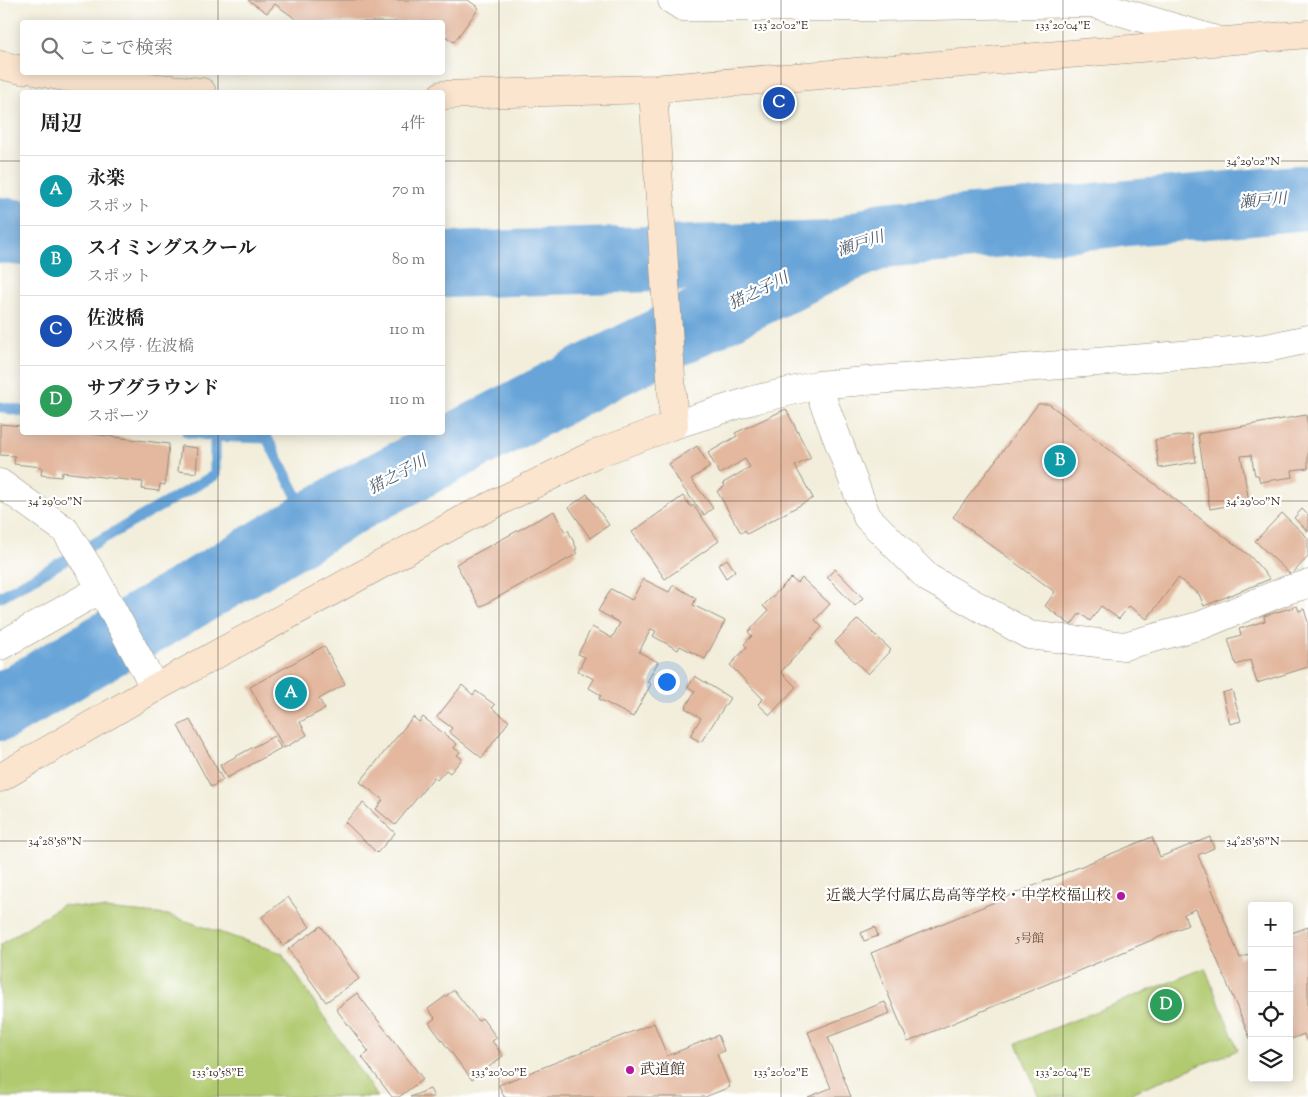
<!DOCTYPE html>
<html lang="ja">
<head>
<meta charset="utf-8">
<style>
	body { margin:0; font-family:"Sorts Mill Goudy","Noto Serif JP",serif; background:#f6f6f6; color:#222 }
	.controls { position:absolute; right:15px; bottom:15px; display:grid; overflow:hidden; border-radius:5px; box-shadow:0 2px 12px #0003 }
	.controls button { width:45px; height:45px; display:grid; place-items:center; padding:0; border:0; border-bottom:1px solid #e0e0e0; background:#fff; color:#222; font:25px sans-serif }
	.you { position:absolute; left:666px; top:681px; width:18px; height:18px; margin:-12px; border:4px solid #fff; border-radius:50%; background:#1a73e8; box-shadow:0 0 0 8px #1a73e833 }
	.badge { display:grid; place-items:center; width:32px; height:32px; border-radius:50%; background:#d93025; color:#fff; font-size:16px; font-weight:700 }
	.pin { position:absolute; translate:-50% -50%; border:2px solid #fff; box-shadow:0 1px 5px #0006 }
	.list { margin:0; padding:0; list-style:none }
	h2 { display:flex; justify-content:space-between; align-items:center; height:65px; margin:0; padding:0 20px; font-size:21px }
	h2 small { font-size:16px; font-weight:400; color:#767676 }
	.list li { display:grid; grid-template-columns:32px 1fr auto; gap:15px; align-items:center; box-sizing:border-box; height:70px; padding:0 20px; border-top:1px solid #e0e0e0 }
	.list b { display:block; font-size:19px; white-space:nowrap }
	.list p { margin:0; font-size:16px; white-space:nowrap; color:#767676 }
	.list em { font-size:16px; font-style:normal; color:#767676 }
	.icon { flex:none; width:28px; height:28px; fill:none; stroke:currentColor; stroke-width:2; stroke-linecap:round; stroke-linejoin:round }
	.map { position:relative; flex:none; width:1308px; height:1097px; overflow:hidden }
	.search { position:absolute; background:#fff; box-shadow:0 2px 12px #0003; left:20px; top:20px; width:425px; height:55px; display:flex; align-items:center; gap:12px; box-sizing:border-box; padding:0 18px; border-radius:5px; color:#767676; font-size:19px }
	.panel { position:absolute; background:#fff; box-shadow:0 2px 12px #0003; left:20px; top:90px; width:425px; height:345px; border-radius:5px }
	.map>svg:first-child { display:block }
</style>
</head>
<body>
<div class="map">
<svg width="1308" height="1097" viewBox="0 0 1308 1097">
	<rect width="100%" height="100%" fill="#fff"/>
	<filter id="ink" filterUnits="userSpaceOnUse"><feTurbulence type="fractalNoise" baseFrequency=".02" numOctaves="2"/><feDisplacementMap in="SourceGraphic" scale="10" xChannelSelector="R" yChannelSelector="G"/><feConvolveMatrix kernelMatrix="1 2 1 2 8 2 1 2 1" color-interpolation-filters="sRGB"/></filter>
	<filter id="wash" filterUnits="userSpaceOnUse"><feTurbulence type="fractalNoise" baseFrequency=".0096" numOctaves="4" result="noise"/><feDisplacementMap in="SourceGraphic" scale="20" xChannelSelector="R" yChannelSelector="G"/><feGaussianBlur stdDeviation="1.12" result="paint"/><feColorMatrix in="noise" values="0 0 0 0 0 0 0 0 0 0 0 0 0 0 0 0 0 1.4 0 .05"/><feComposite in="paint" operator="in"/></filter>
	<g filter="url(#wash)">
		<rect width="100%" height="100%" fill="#f2eedb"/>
		<!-- green -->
		<path fill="#b1ca6f" stroke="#767a46" d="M62,905L168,915L282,953L377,1097H0V945Z
			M1205,968L1238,1050L1120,1097H1039L1017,1043Z"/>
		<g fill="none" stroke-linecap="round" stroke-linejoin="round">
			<!-- stream -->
			<path stroke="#67a4d8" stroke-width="11" d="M0,407L22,411
				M187,432L215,436L267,438L311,524
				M0,597L215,475V436"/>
			<!-- river -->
			<path stroke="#67a4d8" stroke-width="66" d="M0,230L22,233
				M442,265L836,254L883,235L1308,197
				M0,708L358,497L590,376L836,254"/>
		</g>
		<g id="blocks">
			<!-- building -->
			<path fill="#e3b89f" d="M248,0H468L479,8L454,42L442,34V22H300L275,4L267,13Z
				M1038,404H1049L1250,556L1270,579L1204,606L1199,594L1178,578L1147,619L1129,606L1119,619L1101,606L1090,621L1080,613L1071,625L1045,606L1055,592L953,517Z
				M786,409L811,458L795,466L813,498L747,534L745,530L741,533L717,491L725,486L723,483L750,467L745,459L720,474L708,453L737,436L735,433Z
				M1306,415L1308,426V468L1292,470L1293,477L1260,482L1258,475H1255L1251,455L1241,456L1249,502L1210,509L1198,434Z
				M0,424L22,426V432H76L169,444L165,485L160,484L159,491L142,489L143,482L62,472L61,477L41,475L42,467L14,464L15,456L0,455Z
				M1192,434L1196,462L1159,468L1155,440Z
				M181,446L198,448L196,473L178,471Z
				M697,446L710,467L691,479L713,508L704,515L681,485L669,464Z
				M587,494L609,525L590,538L569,507Z
				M683,496L691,507L693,505L719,541L665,579L632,532Z
				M1302,509L1308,515V531L1294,518Z
				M554,511L565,532L568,530L577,549L575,550L577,554L480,607L456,564Z
				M1282,513L1308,538V557L1291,575L1255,541Z
				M727,559L735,571L726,578L718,565Z
				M835,569L863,598L855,606L827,577Z
				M791,578L797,583L802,578L830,604L815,620L822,627L781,672L796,687L770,715L758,704L763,699L730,665L747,647L744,644L752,636L748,632L768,611L763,606Z
				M643,579L669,592L673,585L696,598L693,605L725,621L705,659L680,646L678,650L653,636L656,631L651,629L639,652L658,662L647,682L651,684L633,717L599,699L601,695L589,688L594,679L578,671L585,657L578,654L592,627L612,638L620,623L598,611L611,589L632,600Z
				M1297,606L1299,611L1304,609L1308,622V667L1257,683L1250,660L1236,665L1228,639L1241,635L1239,629L1265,621L1264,616Z
				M858,619L891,650L868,674L835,642Z
				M324,646L345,684L319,699L325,709L300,722L307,735L284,748L250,687Z
				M695,676L730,698L701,742L690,736L701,718L685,708L695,691L688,687Z
				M462,685L473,695L476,691L495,705L492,708L509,721L482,758L449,732L452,728L437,717Z
				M1232,690L1241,721L1230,724L1222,693Z
				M413,717L419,722L423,717L457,744L454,748L460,752L457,755L462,759L450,773L446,770L437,780L434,777L395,825L376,809L383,800L360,782Z
				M190,720L223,780L211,787L178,726Z
				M274,736L281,748L227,778L220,765Z
				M363,803L395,833L377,853L345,822Z
				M1152,837L1160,857L1210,837L1214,848L1198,855L1240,958L1252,954V1043L1196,909L1184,914L1188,925L908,1042L871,953Z
				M288,897L310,927L283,946L262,917Z
				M321,926L359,979L326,1002L288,949Z
				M875,927L878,936L864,941L861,933Z
				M1308,927V1040H1306L1304,1034L1289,1040V934Z
				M454,990L478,1021L482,1018L497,1038L492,1041L503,1056L472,1080L429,1023L435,1018L428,1009Z
				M357,993L423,1079L399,1097H392L362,1057L369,1052L336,1009Z
				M885,1002L890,1013L828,1037L851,1097H808L831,1088L808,1032Z
				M654,1023L667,1056L718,1035L724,1051L717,1054L730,1087L705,1097H504L499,1085Z
				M430,1089L434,1097H410Z"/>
		</g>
	</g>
	<g filter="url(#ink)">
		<use href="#blocks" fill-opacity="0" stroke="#968c7c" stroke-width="1"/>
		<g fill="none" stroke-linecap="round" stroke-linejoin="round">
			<defs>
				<path id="street" d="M672,0L683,7H879L1092,3L1219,41
					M817,385L867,517L928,578L1029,635L1124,646L1202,625L1287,590L1308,584
					M674,425L753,400L817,385L1267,348L1308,339
					M0,483L65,530L94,576L155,688
					M0,646L101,589"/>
				<path id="secondary" d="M0,65L22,70
					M39,72L85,81L202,92
					M442,95L653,89L1308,34
					M0,778L155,688L466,518L595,454L674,425L653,89"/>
			</defs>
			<!-- street casing -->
			<use href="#street" stroke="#968c7c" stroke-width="29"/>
			<!-- secondary casing -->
			<use href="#secondary" stroke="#968c7c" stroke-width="29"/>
			<!-- street -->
			<use href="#street" stroke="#fff" stroke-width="28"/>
			<!-- secondary -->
			<use href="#secondary" stroke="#fbe5cf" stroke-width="28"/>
		</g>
	</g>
	<!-- ticks -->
	<path fill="none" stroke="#3b2a1e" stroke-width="1" stroke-opacity="0.45" d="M218,0V22M499,0V1097M781,0V1097M1063,0V1097M218,72V92M0,161H22M442,161H1308M218,432V1097M0,501H1308M0,841H1308"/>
	<!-- markers -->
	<g fill="#b5179e" stroke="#fff" stroke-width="2">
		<circle cx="1121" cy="896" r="5"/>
		<circle cx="630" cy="1070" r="5"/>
	</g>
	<g text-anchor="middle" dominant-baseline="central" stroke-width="4.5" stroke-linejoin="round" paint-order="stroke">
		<!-- number labels -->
		<g font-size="12" fill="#654e3e">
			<text x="1030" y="939">5号館</text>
		</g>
		<!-- poi labels -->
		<g font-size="15" fill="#3b2a1e" stroke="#fff" text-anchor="end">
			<text x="1111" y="896">近畿大学付属広島高等学校・中学校福山校</text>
			<text x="640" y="1070" text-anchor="start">武道館</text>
		</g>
		<!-- water labels -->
		<g font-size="16" font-style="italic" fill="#4d5b68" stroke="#fff">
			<text transform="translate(1263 202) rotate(-5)">瀬戸川</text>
			<text transform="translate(861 245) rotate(-18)">瀬戸川</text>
			<text transform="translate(759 292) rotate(-26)">猪之子川</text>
			<text transform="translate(398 476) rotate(-28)">猪之子川</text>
		</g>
	</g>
	<g font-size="12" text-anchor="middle" fill="#3b2a1e" stroke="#fff" stroke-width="4.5" stroke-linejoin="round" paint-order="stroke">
		<text x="781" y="29">133°20'02"E</text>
		<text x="1063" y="29">133°20'04"E</text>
		<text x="1253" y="165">34°29'02"N</text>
		<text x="55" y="505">34°29'00"N</text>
		<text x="1253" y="505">34°29'00"N</text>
		<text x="55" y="845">34°28'58"N</text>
		<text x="1253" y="845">34°28'58"N</text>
		<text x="218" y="1076">133°19'58"E</text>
		<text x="499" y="1076">133°20'00"E</text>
		<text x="781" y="1076">133°20'02"E</text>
		<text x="1063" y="1076">133°20'04"E</text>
	</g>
</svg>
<div class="controls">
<button>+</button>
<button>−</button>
<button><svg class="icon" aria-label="locate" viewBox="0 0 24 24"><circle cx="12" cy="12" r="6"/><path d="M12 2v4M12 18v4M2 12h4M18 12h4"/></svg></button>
<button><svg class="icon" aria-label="layers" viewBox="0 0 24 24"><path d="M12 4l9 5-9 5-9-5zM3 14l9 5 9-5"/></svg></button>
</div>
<div class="you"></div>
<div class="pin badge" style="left:291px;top:693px;background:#0f9aa8">A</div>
<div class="pin badge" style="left:1060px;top:461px;background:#0f9aa8">B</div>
<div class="pin badge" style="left:779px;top:103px;background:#1a4fb4">C</div>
<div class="pin badge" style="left:1166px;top:1005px;background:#2e9e5b">D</div>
<div class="search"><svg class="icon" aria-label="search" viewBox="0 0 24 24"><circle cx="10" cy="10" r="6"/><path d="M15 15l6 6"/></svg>ここで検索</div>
<section class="panel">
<h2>周辺<small>4件</small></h2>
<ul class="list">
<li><span class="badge" style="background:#0f9aa8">A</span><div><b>永楽</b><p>スポット</p></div><em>70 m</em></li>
<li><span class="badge" style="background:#0f9aa8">B</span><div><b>スイミングスクール</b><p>スポット</p></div><em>80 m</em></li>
<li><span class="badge" style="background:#1a4fb4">C</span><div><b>佐波橋</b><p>バス停 · 佐波橋</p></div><em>110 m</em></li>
<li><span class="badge" style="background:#2e9e5b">D</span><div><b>サブグラウンド</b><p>スポーツ</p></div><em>110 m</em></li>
</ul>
</section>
</div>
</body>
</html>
